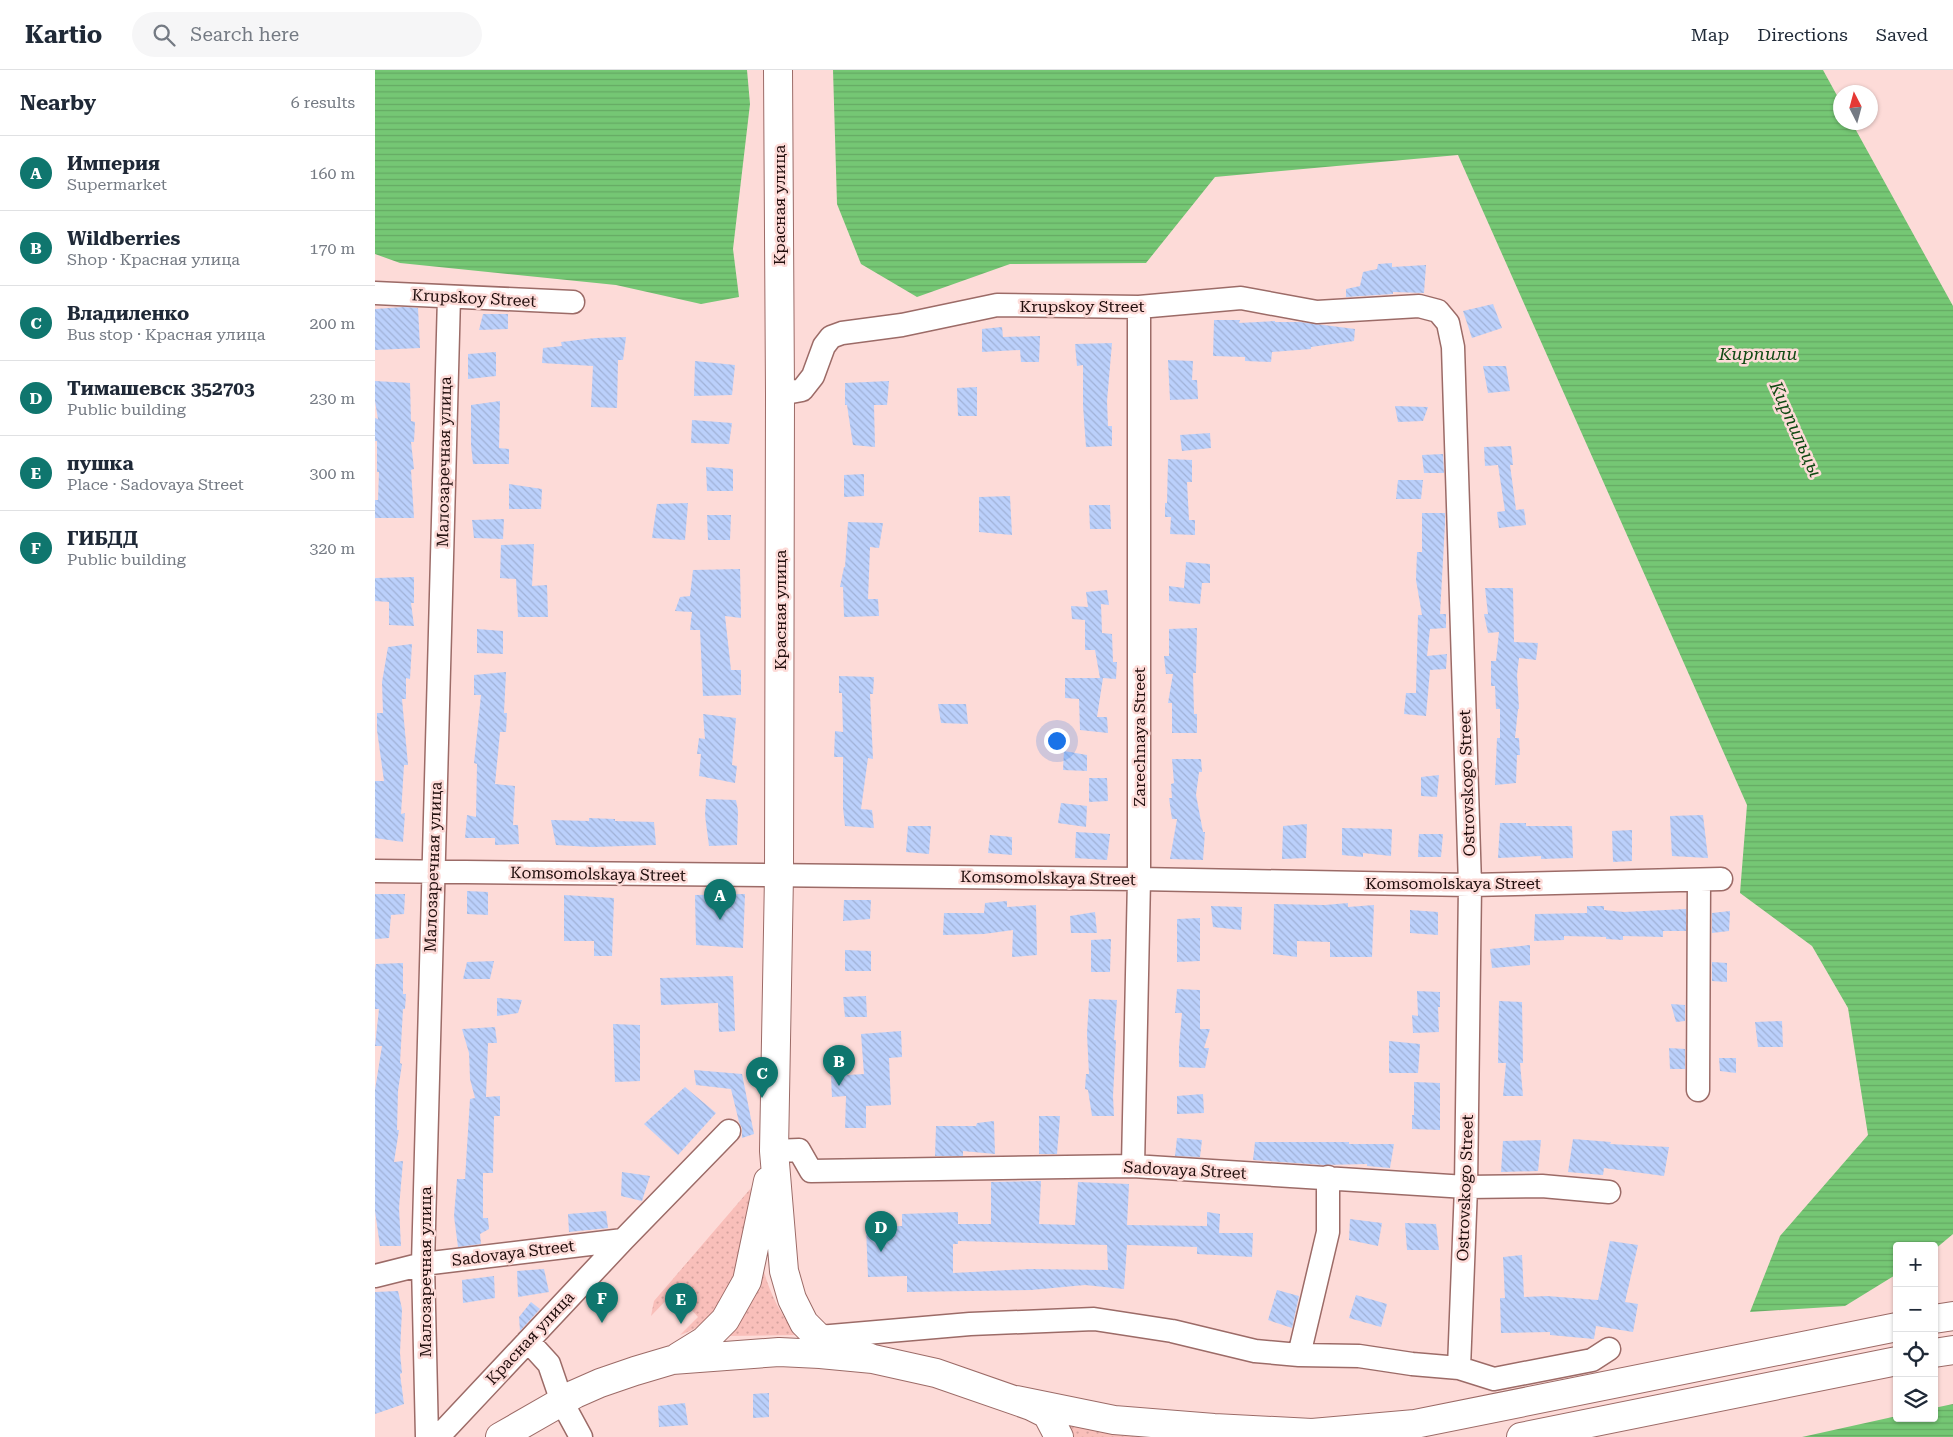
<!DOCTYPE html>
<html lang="en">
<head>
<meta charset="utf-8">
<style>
	body { margin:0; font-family:"Roboto Serif",serif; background:#f6f6f7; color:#1f2937 }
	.controls { position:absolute; right:15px; bottom:15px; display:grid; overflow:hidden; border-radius:5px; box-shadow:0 1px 4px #0004 }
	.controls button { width:45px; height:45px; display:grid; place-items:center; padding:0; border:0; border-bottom:1px solid #e0e1e3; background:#fff; color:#1f2937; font:25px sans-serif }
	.compass { position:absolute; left:1458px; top:15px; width:45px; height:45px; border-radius:50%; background:#fff; box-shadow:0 1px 4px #0004; rotate:354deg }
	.you { position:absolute; left:681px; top:670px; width:18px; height:18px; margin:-12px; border:4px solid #fff; border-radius:50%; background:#1a73e8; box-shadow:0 0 0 8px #1a73e833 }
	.badge { display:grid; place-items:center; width:32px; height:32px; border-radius:50%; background:#0f766e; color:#fff; font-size:16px; font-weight:700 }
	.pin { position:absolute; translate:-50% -41px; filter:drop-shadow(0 1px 2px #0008) }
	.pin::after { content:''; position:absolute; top:26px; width:18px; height:15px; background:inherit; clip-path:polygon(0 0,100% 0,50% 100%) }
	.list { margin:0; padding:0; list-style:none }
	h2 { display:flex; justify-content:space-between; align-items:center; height:65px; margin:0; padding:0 20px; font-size:21px }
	h2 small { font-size:16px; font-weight:400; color:#747a83 }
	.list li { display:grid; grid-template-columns:32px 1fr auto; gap:15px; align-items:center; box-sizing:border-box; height:75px; padding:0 20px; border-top:1px solid #e0e1e3 }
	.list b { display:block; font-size:19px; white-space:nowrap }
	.list p { margin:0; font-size:16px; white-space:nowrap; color:#747a83 }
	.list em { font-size:16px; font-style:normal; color:#747a83 }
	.icon { flex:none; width:28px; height:28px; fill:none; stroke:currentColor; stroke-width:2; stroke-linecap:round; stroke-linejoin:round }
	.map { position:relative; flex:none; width:1578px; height:1367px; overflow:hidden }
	header { display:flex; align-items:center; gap:30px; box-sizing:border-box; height:70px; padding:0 25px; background:#fff; border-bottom:1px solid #e0e1e3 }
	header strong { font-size:24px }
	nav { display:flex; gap:28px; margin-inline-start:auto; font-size:18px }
	.search { width:350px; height:45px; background:#f6f6f7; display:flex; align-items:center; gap:12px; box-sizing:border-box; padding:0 18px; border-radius:28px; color:#747a83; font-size:19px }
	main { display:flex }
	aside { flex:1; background:#fff }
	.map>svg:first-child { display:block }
</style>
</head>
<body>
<header>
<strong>Kartio</strong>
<div class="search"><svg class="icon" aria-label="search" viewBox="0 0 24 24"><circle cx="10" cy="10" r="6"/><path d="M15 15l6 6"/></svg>Search here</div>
<nav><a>Map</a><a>Directions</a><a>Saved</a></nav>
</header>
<main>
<aside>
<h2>Nearby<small>6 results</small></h2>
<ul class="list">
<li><span class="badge">A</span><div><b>Империя</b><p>Supermarket</p></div><em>160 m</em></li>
<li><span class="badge">B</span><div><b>Wildberries</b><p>Shop · Красная улица</p></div><em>170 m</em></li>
<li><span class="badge">C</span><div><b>Владиленко</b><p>Bus stop · Красная улица</p></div><em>200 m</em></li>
<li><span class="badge">D</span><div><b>Тимашевск 352703</b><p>Public building</p></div><em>230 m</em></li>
<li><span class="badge">E</span><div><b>пушка</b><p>Place · Sadovaya Street</p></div><em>300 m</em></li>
<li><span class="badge">F</span><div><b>ГИБДД</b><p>Public building</p></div><em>320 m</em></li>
</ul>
</aside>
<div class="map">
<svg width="1578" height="1367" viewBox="0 0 1578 1367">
	<defs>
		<pattern id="green-dots" width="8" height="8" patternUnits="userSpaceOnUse" patternTransform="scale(1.25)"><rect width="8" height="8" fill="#f9bfba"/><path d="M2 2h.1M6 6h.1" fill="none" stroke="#d5a39f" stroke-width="1.8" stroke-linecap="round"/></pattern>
		<pattern id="water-rules" width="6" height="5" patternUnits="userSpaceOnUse" patternTransform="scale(1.25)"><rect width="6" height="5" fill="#75c774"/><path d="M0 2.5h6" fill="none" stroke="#65aa63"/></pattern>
		<pattern id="building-back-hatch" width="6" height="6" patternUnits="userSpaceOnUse" patternTransform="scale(1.25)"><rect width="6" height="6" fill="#bbd0fb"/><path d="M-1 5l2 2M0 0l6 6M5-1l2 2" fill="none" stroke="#a0b1d6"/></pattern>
	</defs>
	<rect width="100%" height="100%" fill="#fddbd8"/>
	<!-- green -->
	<path fill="url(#green-dots)" d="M376,1118C375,1132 376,1147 373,1160C368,1186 354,1230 335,1248C326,1256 316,1261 305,1265L323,1247L300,1221L276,1246L279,1231Z
		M387,1195C395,1224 404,1242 422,1265L352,1266C372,1241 380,1226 387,1195Z
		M682,1351L838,1367H691Z"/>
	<!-- water -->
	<path fill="url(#water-rules)" d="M0,0H372L375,34L358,179L364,227L326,234L241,215L25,193L0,184Z
		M458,0H1448L1465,31L1466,52L1477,53L1578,236V1164L1559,1180V1176H1522V1204L1470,1236L1375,1242L1405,1166L1493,1065L1473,938L1437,876L1365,823L1372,735L1083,85L840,107L771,193L635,194L542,227L486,194L462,134Z
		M1578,1334V1367H1427L1522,1346V1348H1559V1338Z"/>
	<!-- building -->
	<path fill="url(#building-back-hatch)" fill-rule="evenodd" d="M1017,193V197L1051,195L1049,223L1018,222V224L971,227V219L985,216L988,202L1002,199L1003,194Z
		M1118,234L1127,258L1097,268L1088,241Z
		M29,237L43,238L45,278L0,280V239Z
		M108,244H133V259L104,260Z
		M839,250H865L864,253L900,251V252H925L980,259L979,271L936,277V279L897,282L896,292L870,291V287L838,286Z
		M627,257L628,267L665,266L664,292H646L645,280L607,282V259Z
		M251,267L248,290H243L242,338L216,337L218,296L167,293L168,278L187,276L186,272L220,268Z
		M737,273L732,331L733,356H737V376L711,377L708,336V295L702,296L700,274Z
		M121,282V306L93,309V284Z
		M793,290L818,291L817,310H822L823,329L795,330Z
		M320,291L360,295L357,325L319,326Z
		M1108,296H1131L1135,321L1113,323Z
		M0,311L35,313L36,351L40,352L39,372H36L39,399L36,400L39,448H0V430H3L4,402H2V371H0V348L3,349L0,331Z
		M514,311L512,335H499L500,377L478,375L472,335H470V313Z
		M602,317V346H583L582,318Z
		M125,331L124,378L134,379V394H98L96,375V335Z
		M1020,336L1053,337L1048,351L1023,352Z
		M317,350L357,353L354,374L316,373Z
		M835,363L836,378L807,381L805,365Z
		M1136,376L1138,395H1135L1141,440L1149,439L1151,455L1124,458L1122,442L1130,441L1123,395L1110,396L1109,377Z
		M1068,384L1069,403H1049L1047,385Z
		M793,389L817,390V412H812L814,450H820V465L795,464L796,447H790V433H792Z
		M331,397L358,399V421H332Z
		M489,404V426L469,427V405Z
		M1023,410H1048L1046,429H1021Z
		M134,414L167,419L166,439H134Z
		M635,426L637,465L604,462V427Z
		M313,433L310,470L277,468L282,434Z
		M714,435H735L736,459H715Z
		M1047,443H1070V454L1065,544H1071V558L1055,559L1052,586L1072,584L1071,599L1055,600L1051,646L1029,644L1031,623H1041L1043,545H1047L1041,510L1042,482H1047Z
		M332,445H356L355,470H333Z
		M129,449L128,469L99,468L97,450Z
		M473,452L508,453L504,478L495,477L493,529H503L504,546L469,547L468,517H465L469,497H470Z
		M159,474L157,516L172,515L173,547H143L141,509L125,508L126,475Z
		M811,492L835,494V513H827L825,534L794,531V516L809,518Z
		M365,499L366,548L350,546L356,600H366V625L328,626L325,560H315L317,542L300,541L305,527L315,526L318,500Z
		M39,507V533H36L39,556L14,555V532L0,531V508Z
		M1110,518H1138L1139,572L1163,573L1161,590L1144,588L1142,605L1144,639H1143L1140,668H1144L1145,685H1142L1141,713L1120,715L1122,668H1125V639H1121L1120,616H1116V591H1121L1124,562L1113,563L1109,544H1113Z
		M732,520L734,535L726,534L727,563L737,564L738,592H742L741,609L728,608L722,647H732L733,663L705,660L704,629L690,628V608H725L720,580H710V550L697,549L696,536L713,537L711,522Z
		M822,558L821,603H818L819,644H822V663H797V633H793L798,604H791L789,586H794V559Z
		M102,559L128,561V584L102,583Z
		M37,574L35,609L31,608V629H27L33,695H29L26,744L30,743L28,772L0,768V711H9L2,660V643H8L7,612L13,577Z
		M131,602L129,643H132L131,662H125L120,714L140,716L138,755H143L144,774L120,775V768H90L92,745L101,747L102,694L99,693L106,625H99V605Z
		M464,606L499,607L498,624H495L498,689L493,688L486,739L497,740L499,758L470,756L468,738V687H459L460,661L468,662L467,623H464Z
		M563,634H591L593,654L566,653Z
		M328,644L361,648L357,695L362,696L360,713L324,706L326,684H322L324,668L330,669Z
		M689,681L712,685V701L688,700Z
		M797,689H826L827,702H824L821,725L828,762H830L828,790L795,789L802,749H797L794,728H797L796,714L799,713Z
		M1064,705L1062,727L1046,726V707Z
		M714,708H732L733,731L714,732Z
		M331,729L361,730L363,741L362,775L334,776L330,745Z
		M686,733L712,736L711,757L683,753Z
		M1328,745L1333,788L1297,786L1295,746Z
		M214,748L240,749V751L279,752L281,775L218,777L181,775L176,750L214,751Z
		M1125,753H1151V756H1197L1198,788L1166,789V786L1123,788Z
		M932,754L931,788L907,789L908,756Z
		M533,756H556L554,784L531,782Z
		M967,758L1017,759L1016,786L988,783V787L967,785Z
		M1257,760V791L1238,792L1237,761Z
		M701,762L735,764L732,790L700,788Z
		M1044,764H1068L1066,787H1043Z
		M615,765L637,767V785L613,783Z
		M92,821L113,822V845L92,844Z
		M0,824H30L29,844L16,845L14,868L0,869Z
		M370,824L368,878L321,875L320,825Z
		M189,825L239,828L237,886H219V871H189Z
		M469,830H496L495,849L468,851Z
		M632,831V837L661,835L662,885L637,887L638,860L609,864L568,865L569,843H609L610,833Z
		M973,833V837L999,835L997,887H955V872L922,871V887L898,884L899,834L950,835Z
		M836,836L867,837L866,860L838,857Z
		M1212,836H1229V840L1249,842L1311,839V861H1288V867L1248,866V870L1231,869V867L1189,866V870L1159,871L1160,844L1212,843Z
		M1035,840L1063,842V865L1035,863Z
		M1355,841L1354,861L1337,863V843Z
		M720,842L722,863H696L695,846Z
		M825,848V891L802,892V849Z
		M736,869L735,902H716V870Z
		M1155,875V895L1117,898L1115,879Z
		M470,880L496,881V901H470Z
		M119,891L115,909H88L92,892Z
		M1337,892L1352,893V912L1337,911Z
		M28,893V924H31L30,939H28L25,993L27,994L23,1021L22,1060H24L19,1092L28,1091L24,1138L26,1176H5L0,1141V1020L7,976H0L4,939H0V900L1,894Z
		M358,906L360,961L344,962L343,933L286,935L285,908Z
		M802,919L825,920V959H835L829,978H834L830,998L804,997V977L807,943H800Z
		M1042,921L1065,922V937H1063L1064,962L1038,963L1037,945L1043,946Z
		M491,926L492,947H470L468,927Z
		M122,928L147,930L143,943L122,946Z
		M714,929L742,930L739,970H741L738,1026L739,1046H717L713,1020L710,1019L711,1004H714L712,964Z
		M1124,931L1147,932L1148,993H1145L1148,1026H1128L1131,993H1123Z
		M1296,934L1310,935V951L1301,952Z
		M1407,951L1408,977H1383L1380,952Z
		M238,954L265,955V1011L240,1012Z
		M120,957L122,973H113L111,1027L125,1026V1046H119L118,1103H108V1148H113L114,1159L105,1164L106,1174L83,1177L79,1146L82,1109H90L95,1029L100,1028L95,1009L94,983L87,959Z
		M526,961L527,987L514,988L516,1035L491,1036V1058H470L471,1026L457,1027L456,1006L489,1004L486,964Z
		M1014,971L1045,974L1043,1003H1014Z
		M1294,978L1310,979V999H1295Z
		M1344,988H1361V1003L1345,1001Z
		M319,1000L367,1004L379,1064L367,1068V1058L364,1052L356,1019L321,1015Z
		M1039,1012L1065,1013V1060L1037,1059V1045H1039Z
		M310,1017L341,1043L303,1085L269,1054Z
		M828,1024L829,1043L802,1044V1026Z
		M664,1046H685L682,1084H664Z
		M619,1051L620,1084L588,1081V1086H560L561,1056H601L602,1053Z
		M802,1068L827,1070L825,1087L800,1086Z
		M1198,1069L1236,1072L1235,1074L1294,1077L1289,1106L1229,1098L1228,1105L1193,1102Z
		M1166,1070L1163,1101L1126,1102L1128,1071Z
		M880,1072H974V1074H1019L1015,1098L992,1096V1094L949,1095L878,1090Z
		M247,1102L275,1106L267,1131L246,1126Z
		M666,1111L664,1154L700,1155L703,1112L754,1114L752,1155L832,1156V1142L845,1144L844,1163H878L877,1187L822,1184V1177L752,1175L749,1219L710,1215L656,1220L532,1222V1206L493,1207L491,1157L527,1156V1144L583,1142V1154H616V1112ZM583,1171L732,1175L733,1200L655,1199L578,1203V1174H583Z
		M231,1141L233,1158L194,1162L193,1144Z
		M975,1149L1007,1153L1003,1176L974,1170Z
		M1030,1153L1061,1154L1064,1180H1032Z
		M1235,1171L1263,1175L1250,1232L1263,1234L1258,1262L1221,1256L1219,1269L1175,1265V1262L1126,1263L1125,1228H1130L1128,1187L1147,1185L1149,1227L1172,1226L1223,1230Z
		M169,1199L174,1222L143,1227L142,1201Z
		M119,1206L120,1228L88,1233L87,1210Z
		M902,1220L924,1226L917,1258L893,1250Z
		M23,1221L27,1239L25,1283L27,1303L25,1304L29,1334L0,1344V1222Z
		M981,1225L1012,1234L1006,1257L974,1248Z
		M156,1232L165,1239L145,1261L144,1247Z
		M394,1323V1347L378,1348V1324Z
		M310,1333L313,1355L284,1357L283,1336Z"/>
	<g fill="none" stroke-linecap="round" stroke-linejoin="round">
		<defs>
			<path id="minor" d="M0,223L198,232
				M405,324L427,320L438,306L449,276L456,267L467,263L527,255L622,235L764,237L866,228L942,242L1044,236L1063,241L1073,253L1078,277L1095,815L1091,1117L1084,1298
				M0,801L764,809L1095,815L1346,809
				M1323,1020L1324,810
				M399,1081L424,1080L436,1101L758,1096L1091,1117L1167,1116L1234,1122
				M758,1096L764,809V237
				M0,1206L48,1194L248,1170
				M444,1267L595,1254L719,1249L797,1261L880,1281L924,1285L984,1286L1037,1294L1084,1298L1119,1309L1217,1290L1234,1279
				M153,1271L174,1294L187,1332L206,1367
				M924,1285L953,1162V1107
				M52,1367L48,1194L74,227
				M63,1367L248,1170L354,1061"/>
			<path id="major" d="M403,0L405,324L404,805L399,1081L409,1201L417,1229L429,1253L443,1267L498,1289
				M1559,1249L1578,1246
				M1559,1283L1578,1280
				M303,1287L329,1271L350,1250L372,1211L393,1111
				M641,1330L739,1350L839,1358L937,1363L1040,1354L1522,1257
				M125,1367L200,1324L225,1313L260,1301L297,1290L404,1282L445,1284L498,1289L561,1303L656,1336L672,1344L684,1367
				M1146,1367L1522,1291"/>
		</defs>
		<!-- minor casing -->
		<use href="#minor" stroke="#9c6b67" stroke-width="25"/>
		<!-- major casing -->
		<use href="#major" stroke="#9c6b67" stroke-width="30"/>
		<!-- minor -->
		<use href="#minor" stroke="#fff" stroke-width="22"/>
		<!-- major -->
		<use href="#major" stroke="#fff" stroke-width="28"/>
	</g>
	<g text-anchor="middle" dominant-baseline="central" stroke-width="5" stroke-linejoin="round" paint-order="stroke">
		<!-- street labels -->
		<g font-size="16" fill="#210e0d" stroke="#fddbd8">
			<text transform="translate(404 135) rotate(-90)">Красная улица</text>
			<text transform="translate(99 228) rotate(3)">Krupskoy Street</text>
			<text x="707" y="236">Krupskoy Street</text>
			<text transform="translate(69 392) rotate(-89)">Малозаречная улица</text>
			<text transform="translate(405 540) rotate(-90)">Красная улица</text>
			<text transform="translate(764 667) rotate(-90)">Zarechnaya Street</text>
			<text transform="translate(1092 713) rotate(-92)">Ostrovskogo Street</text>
			<text transform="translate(58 797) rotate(-88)">Малозаречная улица</text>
			<text transform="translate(223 804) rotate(1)">Komsomolskaya Street</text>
			<text transform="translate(673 808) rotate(1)">Komsomolskaya Street</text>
			<text x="1078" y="813">Komsomolskaya Street</text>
			<text transform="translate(810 1100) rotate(3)">Sadovaya Street</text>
			<text transform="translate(1090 1118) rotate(-88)">Ostrovskogo Street</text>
			<text transform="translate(138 1183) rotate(-7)">Sadovaya Street</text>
			<text transform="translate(50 1202) rotate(-90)">Малозаречная улица</text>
			<text transform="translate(155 1268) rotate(-47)">Красная улица</text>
		</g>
		<!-- water labels -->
		<g font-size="18" font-style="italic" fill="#114a14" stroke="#fddbd8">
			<text x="1383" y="283">Кирпили</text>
			<text transform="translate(1421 359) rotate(66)">Кирпильцы</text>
		</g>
	</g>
</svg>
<div class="controls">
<button>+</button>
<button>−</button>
<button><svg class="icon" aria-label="locate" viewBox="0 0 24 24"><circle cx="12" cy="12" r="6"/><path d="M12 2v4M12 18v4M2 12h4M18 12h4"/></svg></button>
<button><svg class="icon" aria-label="layers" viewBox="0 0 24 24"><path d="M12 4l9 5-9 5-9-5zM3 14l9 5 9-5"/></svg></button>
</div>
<svg class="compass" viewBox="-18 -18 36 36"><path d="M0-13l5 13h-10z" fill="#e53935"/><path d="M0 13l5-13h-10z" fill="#747a83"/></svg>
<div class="you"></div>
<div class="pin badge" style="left:345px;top:850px">A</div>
<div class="pin badge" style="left:464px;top:1016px">B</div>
<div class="pin badge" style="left:387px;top:1028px">C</div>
<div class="pin badge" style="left:506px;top:1182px">D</div>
<div class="pin badge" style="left:306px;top:1254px">E</div>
<div class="pin badge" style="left:227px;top:1253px">F</div>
</div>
</main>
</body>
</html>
